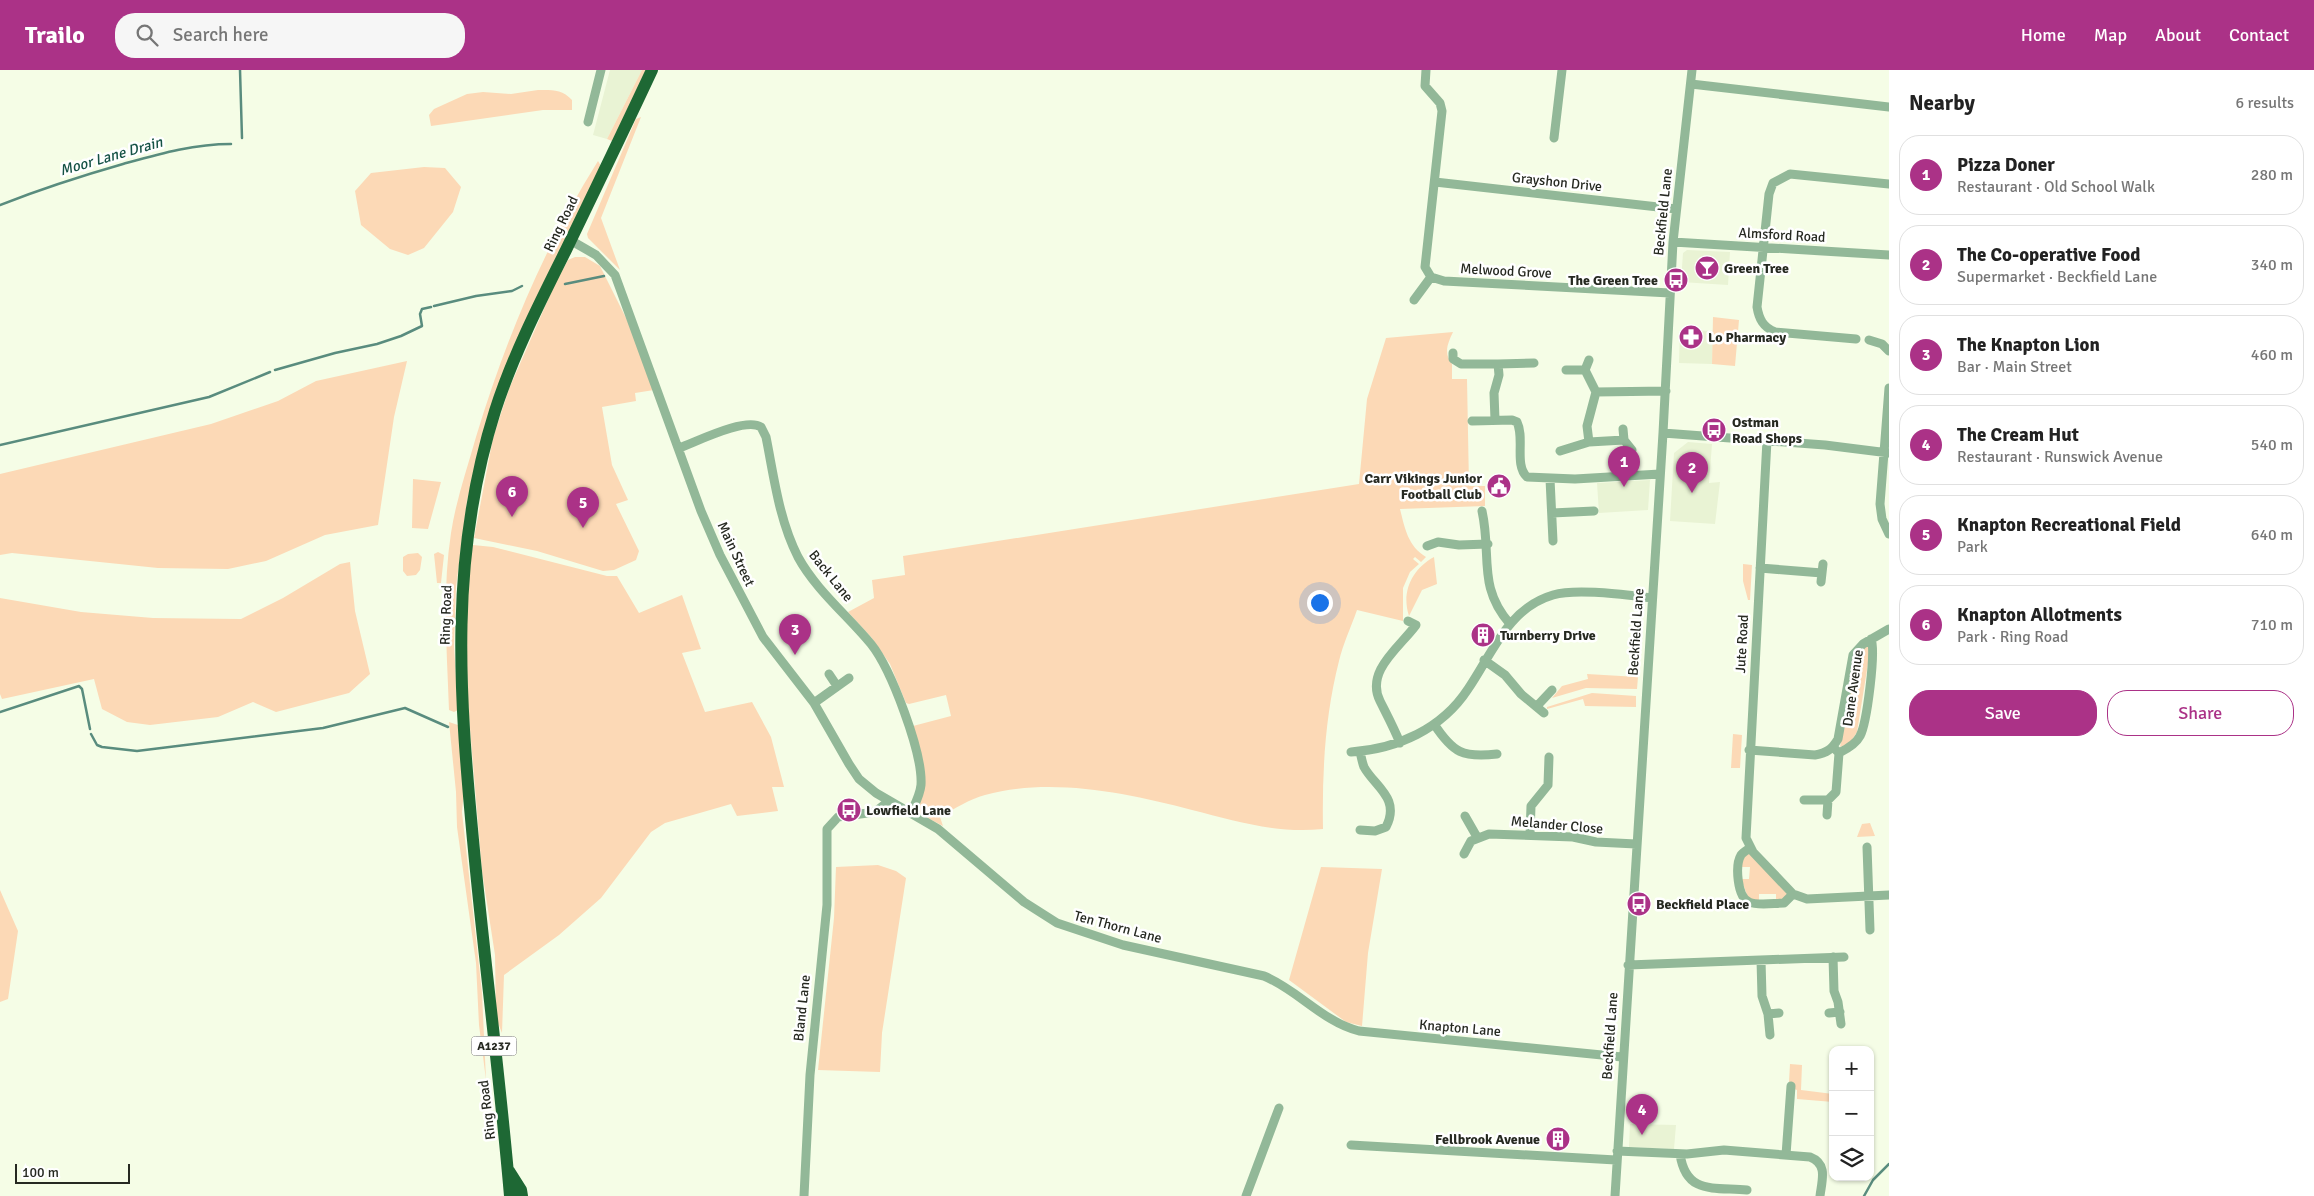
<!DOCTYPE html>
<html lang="en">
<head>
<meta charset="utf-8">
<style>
	body { margin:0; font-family:Signika,sans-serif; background:#f6f6f6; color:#222 }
	.controls { position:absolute; right:15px; bottom:15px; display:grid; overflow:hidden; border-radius:10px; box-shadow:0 1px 4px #0004 }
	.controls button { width:45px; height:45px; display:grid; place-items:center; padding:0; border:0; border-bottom:1px solid #e0e0e0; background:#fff; color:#222; font:25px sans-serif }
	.scale { position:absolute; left:15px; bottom:12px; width:115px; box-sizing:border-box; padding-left:5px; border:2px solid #262921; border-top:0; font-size:14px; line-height:18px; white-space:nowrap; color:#262921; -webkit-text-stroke:4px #fff; paint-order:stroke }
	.you { position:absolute; left:1319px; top:532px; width:18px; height:18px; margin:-12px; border:4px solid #fff; border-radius:50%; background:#1a73e8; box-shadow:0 0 0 8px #1a73e833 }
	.badge { display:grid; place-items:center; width:32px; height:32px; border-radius:50%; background:#ab3287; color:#fff; font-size:16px; font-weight:700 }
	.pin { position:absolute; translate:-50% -41px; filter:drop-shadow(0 1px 2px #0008) }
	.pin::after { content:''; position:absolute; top:26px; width:18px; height:15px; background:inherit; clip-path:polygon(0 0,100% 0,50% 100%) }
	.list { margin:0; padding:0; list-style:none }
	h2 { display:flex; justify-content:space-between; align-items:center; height:65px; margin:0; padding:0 20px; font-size:21px }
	h2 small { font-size:16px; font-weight:400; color:#767676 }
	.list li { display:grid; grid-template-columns:32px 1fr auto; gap:15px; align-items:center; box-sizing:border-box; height:80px; margin:0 10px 10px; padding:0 10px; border:1px solid #e0e0e0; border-radius:20px }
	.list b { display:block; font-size:19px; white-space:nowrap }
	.list p { margin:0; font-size:16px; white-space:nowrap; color:#767676 }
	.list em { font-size:16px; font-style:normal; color:#767676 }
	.actions { display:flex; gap:10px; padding:15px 20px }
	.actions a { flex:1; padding:11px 0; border:1px solid #ab3287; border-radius:20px; text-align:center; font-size:18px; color:#ab3287 }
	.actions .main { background:#ab3287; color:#fff }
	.icon { flex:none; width:28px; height:28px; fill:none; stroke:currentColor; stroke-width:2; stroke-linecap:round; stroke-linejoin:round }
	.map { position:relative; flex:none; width:1889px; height:1126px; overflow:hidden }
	header { display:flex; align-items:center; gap:30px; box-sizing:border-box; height:70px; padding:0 25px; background:#ab3287; color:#fff }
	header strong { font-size:24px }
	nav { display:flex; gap:28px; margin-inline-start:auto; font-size:18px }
	.search { width:350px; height:45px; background:#f6f6f6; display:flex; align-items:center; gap:12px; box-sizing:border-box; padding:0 18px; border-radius:20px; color:#767676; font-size:19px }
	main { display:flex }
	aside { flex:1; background:#fff }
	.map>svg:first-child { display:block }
</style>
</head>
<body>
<header>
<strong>Trailo</strong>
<div class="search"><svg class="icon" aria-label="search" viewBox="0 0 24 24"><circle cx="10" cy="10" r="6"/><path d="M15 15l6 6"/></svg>Search here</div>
<nav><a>Home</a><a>Map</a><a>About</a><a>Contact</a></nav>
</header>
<main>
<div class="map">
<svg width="1889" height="1126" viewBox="0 0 1889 1126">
	<rect width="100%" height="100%" fill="#f5fde6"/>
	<!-- built -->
	<path fill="#e9f3d4" d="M610,0H642L607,69L593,65Z
		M1687,180L1730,182L1728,215L1681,212L1683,183Z
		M1680,260L1713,261L1712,294L1679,293Z
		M1688,372L1712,374L1709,413L1720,412L1715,454L1670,451L1674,383Z
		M1650,410L1648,440L1599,443L1597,413Z
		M1630,1054L1676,1055L1674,1079L1629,1077Z"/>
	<!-- green -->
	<path fill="#fcd9b6" d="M642,0H646L612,71L607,69Z
		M538,20C552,20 562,19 572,30V40H543L431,56L429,45L434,39L467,24L483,22L511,24Z
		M641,47L601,148L620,200L588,168L587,164L636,49Z
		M598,91L601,96L480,375L467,431L456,517L454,576L458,640L454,642L449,640C447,582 442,521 451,463C456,430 467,399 476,367C505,271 544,177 598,91Z
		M424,97L445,98L461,117L453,142L424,178L408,185L390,179L361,155L355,121L371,103Z
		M575,187H585L600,196L631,258L654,320L635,323L636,331L602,337L612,395L628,430L616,434L639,481L636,490L614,500L603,501L537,481L474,468L493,368L509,319L554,216L568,190Z
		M1713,247L1739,250L1735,296L1712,294Z
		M1453,262C1448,273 1443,283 1452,294V309H1467L1469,416H1485V436L1400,439C1405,459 1408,476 1426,487L1421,492L1415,487L1413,489L1419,494L1410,502L1403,518V551L1357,540C1351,557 1343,574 1339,591C1325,646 1322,702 1323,759C1277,764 1236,751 1192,740C1127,723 1051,707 985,725C970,729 954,739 940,747L943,756L920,744L917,739L921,728L913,656L951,646L946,625L909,634L906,633L890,594L871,567L848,542L874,528L872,510L905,505L903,486L1359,414L1367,329L1386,268Z
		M407,291L394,347L378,455L325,465L266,491L228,499L158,498L12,483L0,485V404L211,354L278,331L316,311Z
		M413,409L441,412L428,459L412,458Z
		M473,475L493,477L607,506H617L639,543L682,525L701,579L682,583L705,642L752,632L771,667L784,717H772L778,741L737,746L731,734L665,753L651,762L601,828L559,865L504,905L502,963L496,948L495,885L482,801L468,634L466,563L469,497Z
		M438,482L444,485L441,513H437L434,484Z
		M418,483L422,487L420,500L416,505L407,506L403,501V487L408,484Z
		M1434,487L1437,514L1422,520L1409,546C1401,522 1412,499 1434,487Z
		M350,492L355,541L370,604L349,623L276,642L253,632L218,647L150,655L127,652L102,639L94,609L2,629L0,624V528L81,542L153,548L241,549L283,528L340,494Z
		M1743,494L1752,495L1750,530H1748L1743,511Z
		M1868,575L1870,581L1857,662L1850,673L1840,677L1844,654L1847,652L1850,632L1847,628L1854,586Z
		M1587,604L1638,607L1637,619L1586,618L1552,628L1562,616L1588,609Z
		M1592,623L1636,626V637L1585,636L1583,629L1547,639V637Z
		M449,652L458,655L464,720L462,742L482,923L486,1010L479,955L476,893L457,757L456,722Z
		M1733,664L1742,665L1740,698H1731Z
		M1870,753L1875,766L1857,767L1862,754Z
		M1749,783L1787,823V828L1776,830V824H1759V831L1749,830L1741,809H1749L1750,797H1741L1742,788Z
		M878,795L896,801L906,808L882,963L880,1002L818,1000L834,848L836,797Z
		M1321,797L1382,799L1368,883L1362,956L1346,952L1289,910Z
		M0,820L18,861L8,929L0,932Z
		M1790,994L1802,995L1801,1020L1833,1024V1032L1797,1029V1020L1794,1019V1013L1789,1012Z"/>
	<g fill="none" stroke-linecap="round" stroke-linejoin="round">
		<!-- stream -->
		<path stroke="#598c7e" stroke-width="2.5" d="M240,0L242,68
			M0,135C41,119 81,106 123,94C159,84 193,74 231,74
			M565,214L604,206
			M434,236L476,226L512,221L522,216
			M275,300L335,283L377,274L401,266L422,256L420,244L422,239L431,237
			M0,375L209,327L270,302
			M0,642L79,616L82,619L90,659
			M91,664L97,675L102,677L137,681L323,658L405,638L448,657
			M1864,1126L1873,1110L1889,1094"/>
		<!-- minor -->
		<path stroke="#92b898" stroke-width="9" d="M1426,0L1425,16L1440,33L1442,41L1425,197L1431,207L1444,211L1670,223
			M1691,14L1889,37
			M588,52L601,0
			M1554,68L1562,0
			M1435,112L1676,139
			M570,170L596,185L615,205L701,441L720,485L763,567L814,633L849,694L859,709L876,723L938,759L1024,832L1057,853L1123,875L1264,906C1298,920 1323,952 1359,961L1622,987
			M1673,172L1889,185
			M1414,230L1431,207
			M1856,269L1775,262C1763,257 1759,249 1757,237L1769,124L1773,113L1790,104L1889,114
			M1869,270L1882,274L1889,281
			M1453,283V289L1461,294H1498
			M1566,300H1585L1596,322
			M1585,300L1589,290
			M1889,318L1880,434L1882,449L1889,464
			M1596,322L1666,321
			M1495,350L1494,323L1499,305L1498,294L1534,293
			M1472,351L1512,350L1517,352C1525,368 1514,395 1527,407L1575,409L1660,404
			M1623,359L1624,370L1632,380
			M1663,363L1825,375L1889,383
			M1767,370L1746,768L1753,782L1793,824L1807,829L1889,825
			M1589,372L1587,356L1596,322
			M679,378C696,372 745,347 761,357L766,367C774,407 779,450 798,487C816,520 847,545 871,574C891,599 923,683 921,715C920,725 915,734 911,743
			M1560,381L1589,372L1624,370
			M1550,409L1553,471
			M1482,441C1492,486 1477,516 1510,554
			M1552,443L1594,441
			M1427,476L1438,472L1459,475L1488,474
			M1760,498L1822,503
			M1821,512L1823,494
			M1484,590L1505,605L1521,624L1544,643
			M829,604L837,616
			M814,633L849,608
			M1537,636L1552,620
			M1434,654C1453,683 1463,688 1497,684
			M1400,673C1394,658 1387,645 1380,631C1365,601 1400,577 1416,555L1408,551
			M1833,677L1839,683C1847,679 1856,674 1860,666C1867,653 1876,581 1871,569
			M1749,680L1815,685C1827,683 1832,679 1838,669L1853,585L1863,574L1889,559
			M1360,681C1361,686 1362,692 1364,697C1374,716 1401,728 1386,757L1375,761L1360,760
			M1351,682C1397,679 1442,659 1468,619C1492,584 1508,538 1553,525C1577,518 1625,525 1652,528
			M1804,730H1828L1836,722L1839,683
			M1827,745L1828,730
			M1465,746L1477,767
			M1530,765L1531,736L1548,715L1549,687
			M1867,777L1870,860
			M1750,778C1747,780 1743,782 1741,785C1735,795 1737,827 1749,832C1758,836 1774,833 1784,833L1793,824
			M1464,784L1471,771L1489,764L1573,767L1596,772L1636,774
			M1833,887L1834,921L1838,932L1841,954
			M1761,890L1762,926L1768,944L1770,965
			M1628,895L1844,887
			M1829,943L1840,942
			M1768,944L1779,943
			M1351,1075L1616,1090
			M1617,1081L1687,1084L1724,1080L1810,1087C1828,1094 1822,1110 1820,1126
			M1680,1084C1686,1125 1714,1117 1747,1120
			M1786,1085L1791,1016
			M804,1126L810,1005L827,835V759L838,747L875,742L889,731
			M1246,1126L1279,1038
			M1615,1126L1663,363L1673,172L1692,0"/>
		<!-- highway -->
		<path stroke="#1e6834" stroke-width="12" d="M509,1101L521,1120L522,1126
			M510,1126C500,1007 484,889 473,770C459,621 449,487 495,341C513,285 540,232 566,180C595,120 624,60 652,0"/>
	</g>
	<!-- icons -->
	<defs>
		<symbol id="bar-disc" viewBox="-11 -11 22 22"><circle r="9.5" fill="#ab3287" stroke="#fff"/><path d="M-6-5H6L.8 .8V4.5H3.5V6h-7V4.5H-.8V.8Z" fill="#fff"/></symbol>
		<symbol id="bus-disc" viewBox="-11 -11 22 22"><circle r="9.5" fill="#ab3287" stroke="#fff"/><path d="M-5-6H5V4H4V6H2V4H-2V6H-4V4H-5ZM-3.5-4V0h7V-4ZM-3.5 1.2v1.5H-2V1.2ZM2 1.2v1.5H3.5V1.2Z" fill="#fff"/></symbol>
		<symbol id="pharmacy-disc" viewBox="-11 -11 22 22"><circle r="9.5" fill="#ab3287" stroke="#fff"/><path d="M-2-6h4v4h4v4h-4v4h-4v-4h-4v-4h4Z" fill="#fff"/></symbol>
		<symbol id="civic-disc" viewBox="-11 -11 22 22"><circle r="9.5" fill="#ab3287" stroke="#fff"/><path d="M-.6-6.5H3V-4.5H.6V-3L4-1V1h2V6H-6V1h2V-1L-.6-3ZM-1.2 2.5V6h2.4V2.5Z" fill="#fff"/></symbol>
		<symbol id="building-disc" viewBox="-11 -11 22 22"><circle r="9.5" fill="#ab3287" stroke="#fff"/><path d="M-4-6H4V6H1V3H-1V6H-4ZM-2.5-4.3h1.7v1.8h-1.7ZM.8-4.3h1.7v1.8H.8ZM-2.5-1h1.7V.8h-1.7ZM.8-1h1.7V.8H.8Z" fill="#fff"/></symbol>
	</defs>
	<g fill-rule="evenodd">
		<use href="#bar-disc" x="1693" y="184" width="28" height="28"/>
		<use href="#bus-disc" x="1662" y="196" width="28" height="28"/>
		<use href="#pharmacy-disc" x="1677" y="253" width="28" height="28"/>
		<use href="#bus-disc" x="1700" y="346" width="28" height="28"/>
		<use href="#civic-disc" x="1485" y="402" width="28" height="28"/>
		<use href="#building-disc" x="1469" y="551" width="28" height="28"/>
		<use href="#bus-disc" x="835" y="726" width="28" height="28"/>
		<use href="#bus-disc" x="1625" y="820" width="28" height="28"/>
		<use href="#building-disc" x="1544" y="1055" width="28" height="28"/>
	</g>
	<g text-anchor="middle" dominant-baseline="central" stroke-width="5" stroke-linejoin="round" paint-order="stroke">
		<!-- shield labels -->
		<rect fill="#fff" stroke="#676964" stroke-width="1" x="471.5" y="966.5" width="45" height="19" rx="4"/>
		<g font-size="12" font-weight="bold" fill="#262921">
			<text x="494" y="976">A1237</text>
		</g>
		<!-- street labels -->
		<g font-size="14" fill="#262921" stroke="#fff">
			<text transform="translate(1557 112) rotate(6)">Grayshon Drive</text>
			<text transform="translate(1663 142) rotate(-84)">Beckfield Lane</text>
			<text transform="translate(561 154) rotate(-64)">Ring Road</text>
			<text transform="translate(1782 165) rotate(3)">Almsford Road</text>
			<text transform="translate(1506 201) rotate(3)">Melwood Grove</text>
			<text transform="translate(736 484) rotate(65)">Main Street</text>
			<text transform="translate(831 506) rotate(51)">Back Lane</text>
			<text transform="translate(446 545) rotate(-88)">Ring Road</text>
			<text transform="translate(1636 562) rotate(-86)">Beckfield Lane</text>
			<text transform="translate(1742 574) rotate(-87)">Jute Road</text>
			<text transform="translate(1853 618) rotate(-82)">Dane Avenue</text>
			<text transform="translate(1557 755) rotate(5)">Melander Close</text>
			<text transform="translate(1118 857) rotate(15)">Ten Thorn Lane</text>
			<text transform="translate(802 938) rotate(-84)">Bland Lane</text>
			<text transform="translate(1460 958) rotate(5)">Knapton Lane</text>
			<text transform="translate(1610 966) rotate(-86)">Beckfield Lane</text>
			<text transform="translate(487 1040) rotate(-97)">Ring Road</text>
		</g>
		<!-- poi labels -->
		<g font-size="14" font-weight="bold" fill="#262921" stroke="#fff" text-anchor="start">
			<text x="1724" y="198">Green Tree</text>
			<text x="1658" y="210" text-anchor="end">The Green Tree</text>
			<text x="1708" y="267">Lo Pharmacy</text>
			<text x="1732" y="352">Ostman<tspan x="1732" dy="16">Road Shops</tspan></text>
			<text x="1482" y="408" text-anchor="end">Carr Vikings Junior<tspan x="1482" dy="16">Football Club</tspan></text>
			<text x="1500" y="565">Turnberry Drive</text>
			<text x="866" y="740">Lowfield Lane</text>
			<text x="1656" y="834">Beckfield Place</text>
			<text x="1540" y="1069" text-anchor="end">Fellbrook Avenue</text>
		</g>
		<!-- water labels -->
		<g font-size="15" font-style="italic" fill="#155246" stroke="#fff">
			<text transform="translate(111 86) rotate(-16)">Moor Lane Drain</text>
		</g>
	</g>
</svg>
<div class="controls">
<button>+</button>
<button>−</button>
<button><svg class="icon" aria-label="layers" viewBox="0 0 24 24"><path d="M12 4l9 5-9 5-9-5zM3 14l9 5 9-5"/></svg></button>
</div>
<div class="scale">100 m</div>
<div class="you"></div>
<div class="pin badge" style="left:1624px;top:417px">1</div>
<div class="pin badge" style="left:1692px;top:423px">2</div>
<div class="pin badge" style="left:795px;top:585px">3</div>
<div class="pin badge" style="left:1642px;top:1065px">4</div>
<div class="pin badge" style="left:583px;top:458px">5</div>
<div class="pin badge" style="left:512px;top:447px">6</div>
</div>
<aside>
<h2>Nearby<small>6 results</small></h2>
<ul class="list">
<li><span class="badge">1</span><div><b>Pizza Doner</b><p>Restaurant · Old School Walk</p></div><em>280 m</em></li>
<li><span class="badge">2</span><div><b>The Co-operative Food</b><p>Supermarket · Beckfield Lane</p></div><em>340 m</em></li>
<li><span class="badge">3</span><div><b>The Knapton Lion</b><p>Bar · Main Street</p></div><em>460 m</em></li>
<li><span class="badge">4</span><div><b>The Cream Hut</b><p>Restaurant · Runswick Avenue</p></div><em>540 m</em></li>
<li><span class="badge">5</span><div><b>Knapton Recreational Field</b><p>Park</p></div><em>640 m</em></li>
<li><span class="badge">6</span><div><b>Knapton Allotments</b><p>Park · Ring Road</p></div><em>710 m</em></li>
</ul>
<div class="actions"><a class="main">Save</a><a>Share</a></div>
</aside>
</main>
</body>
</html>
